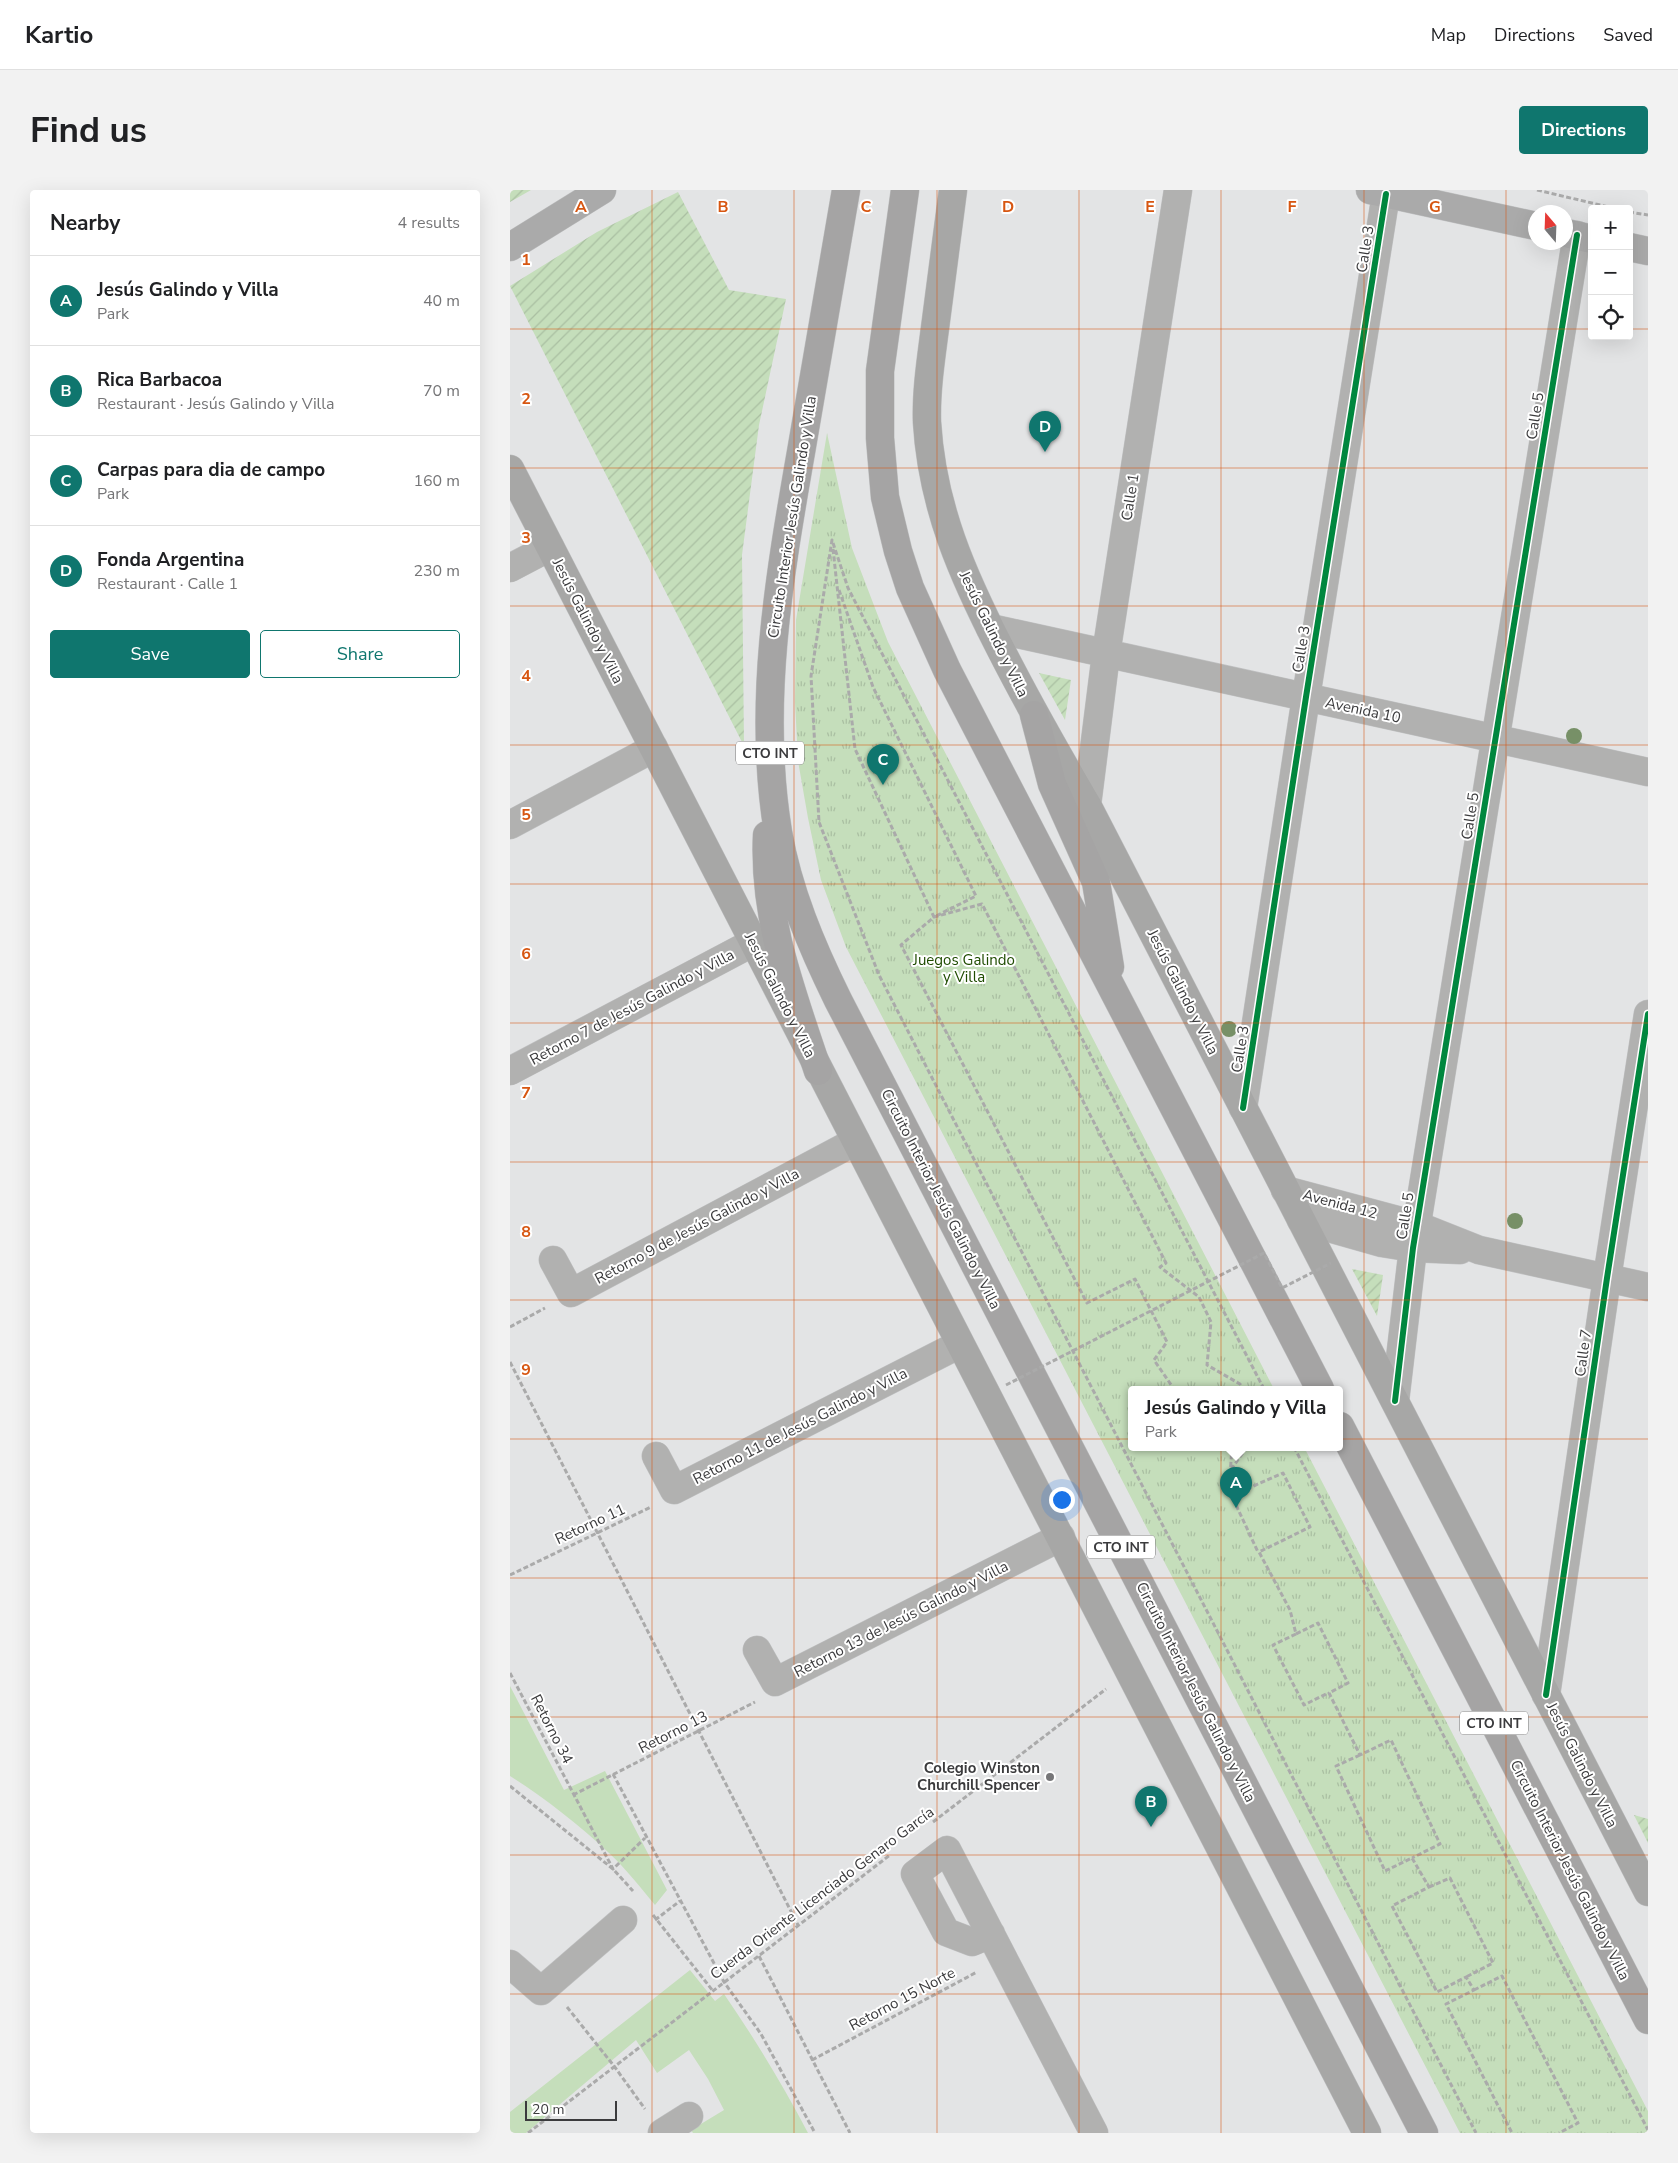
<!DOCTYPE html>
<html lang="en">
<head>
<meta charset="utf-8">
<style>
	body { margin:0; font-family:"Nunito Sans",sans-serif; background:#f2f2f2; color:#202124 }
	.controls { position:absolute; right:15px; top:15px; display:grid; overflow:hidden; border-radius:5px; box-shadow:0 5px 20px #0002 }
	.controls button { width:45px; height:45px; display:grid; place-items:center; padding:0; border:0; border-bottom:1px solid #e0e0e0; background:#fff; color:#202124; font:25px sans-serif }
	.compass { position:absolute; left:1018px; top:15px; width:45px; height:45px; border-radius:50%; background:#fff; box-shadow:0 5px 20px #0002; rotate:341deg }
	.scale { position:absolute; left:15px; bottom:12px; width:92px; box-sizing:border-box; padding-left:5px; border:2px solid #3b3b3d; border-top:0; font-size:14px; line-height:18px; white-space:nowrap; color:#3b3b3d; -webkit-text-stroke:4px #fff; paint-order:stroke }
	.you { position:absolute; left:551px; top:1309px; width:18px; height:18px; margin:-12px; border:4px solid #fff; border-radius:50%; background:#1a73e8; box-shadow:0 0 0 8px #1a73e833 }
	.badge { display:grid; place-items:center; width:32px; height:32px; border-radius:50%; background:#0f766e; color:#fff; font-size:16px; font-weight:700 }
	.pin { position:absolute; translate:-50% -41px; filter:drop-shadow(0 1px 2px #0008) }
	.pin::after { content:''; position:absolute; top:26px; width:18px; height:15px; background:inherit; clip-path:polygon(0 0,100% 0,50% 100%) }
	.popup { position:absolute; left:618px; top:1196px; width:215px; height:65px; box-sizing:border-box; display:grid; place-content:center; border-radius:5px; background:#fff; filter:drop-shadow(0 1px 4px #0005); font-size:16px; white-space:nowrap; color:#757577 }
	.popup b { font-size:19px; color:#202124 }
	.popup::after { content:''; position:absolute; left:50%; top:100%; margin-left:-10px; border:10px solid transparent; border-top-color:#fff }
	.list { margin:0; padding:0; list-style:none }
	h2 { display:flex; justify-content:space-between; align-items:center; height:65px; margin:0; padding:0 20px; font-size:21px }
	h2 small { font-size:16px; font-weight:400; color:#757577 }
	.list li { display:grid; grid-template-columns:32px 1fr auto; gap:15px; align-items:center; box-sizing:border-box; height:90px; padding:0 20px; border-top:1px solid #e0e0e0 }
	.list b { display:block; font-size:19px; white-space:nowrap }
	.list p { margin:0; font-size:16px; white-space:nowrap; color:#757577 }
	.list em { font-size:16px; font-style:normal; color:#757577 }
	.actions { display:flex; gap:10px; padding:15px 20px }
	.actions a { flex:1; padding:11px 0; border:1px solid #0f766e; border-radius:5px; text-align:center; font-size:18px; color:#0f766e }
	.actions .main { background:#0f766e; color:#fff }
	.icon { flex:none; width:28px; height:28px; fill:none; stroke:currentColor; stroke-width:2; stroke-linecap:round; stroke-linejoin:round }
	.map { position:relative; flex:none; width:1138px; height:1943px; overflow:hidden; border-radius:5px }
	header { display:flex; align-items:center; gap:30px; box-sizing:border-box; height:70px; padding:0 25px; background:#fff; border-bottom:1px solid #e0e0e0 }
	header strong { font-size:24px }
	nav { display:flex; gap:28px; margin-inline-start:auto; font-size:18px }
	.intro { display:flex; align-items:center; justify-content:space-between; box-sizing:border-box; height:120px; padding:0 30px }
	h1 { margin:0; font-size:35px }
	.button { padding:12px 22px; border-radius:5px; background:#0f766e; color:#fff; font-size:18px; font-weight:700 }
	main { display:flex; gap:30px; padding:0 30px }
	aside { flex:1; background:#fff; border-radius:5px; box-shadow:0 5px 20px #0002 }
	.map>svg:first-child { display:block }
</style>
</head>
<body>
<header>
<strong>Kartio</strong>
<nav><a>Map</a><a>Directions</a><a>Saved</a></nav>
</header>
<div class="intro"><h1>Find us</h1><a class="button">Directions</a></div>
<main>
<aside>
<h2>Nearby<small>4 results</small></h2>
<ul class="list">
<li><span class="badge">A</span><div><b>Jesús Galindo y Villa</b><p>Park</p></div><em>40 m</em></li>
<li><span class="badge">B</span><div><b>Rica Barbacoa</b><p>Restaurant · Jesús Galindo y Villa</p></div><em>70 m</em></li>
<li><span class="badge">C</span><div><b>Carpas para dia de campo</b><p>Park</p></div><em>160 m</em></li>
<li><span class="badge">D</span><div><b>Fonda Argentina</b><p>Restaurant · Calle 1</p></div><em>230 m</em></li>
</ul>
<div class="actions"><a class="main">Save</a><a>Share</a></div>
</aside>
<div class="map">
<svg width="1138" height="1943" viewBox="0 0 1138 1943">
	<defs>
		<pattern id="park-tufts" width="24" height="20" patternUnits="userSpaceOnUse" patternTransform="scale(1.25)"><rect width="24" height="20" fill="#c5debb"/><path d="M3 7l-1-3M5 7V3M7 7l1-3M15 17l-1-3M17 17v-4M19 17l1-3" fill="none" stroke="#aabfa2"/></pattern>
		<pattern id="garden-furrows" width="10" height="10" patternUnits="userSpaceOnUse" patternTransform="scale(1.25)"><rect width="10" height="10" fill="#c5debb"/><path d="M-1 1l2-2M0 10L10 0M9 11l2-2" fill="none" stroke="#aabfa2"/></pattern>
	</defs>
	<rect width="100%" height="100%" fill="#e3e4e5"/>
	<!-- grass -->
	<path fill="#c5debb" d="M0,1496L54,1600L95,1581L157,1700L145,1715C130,1697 116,1679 99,1663C69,1635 35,1608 0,1586Z
		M180,1780L205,1811L214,1804C245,1849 273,1895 298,1943H183L181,1940L214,1920L198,1889L179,1860L147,1883L126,1850L16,1943H0V1922Z"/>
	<!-- park -->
	<path fill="url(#park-tufts)" d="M317,243L342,358L378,452L764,1199H622V1257H794L1138,1921V1943H950L336,757L311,690L298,628L288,571L285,512L286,430Z"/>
	<!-- garden -->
	<path fill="url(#garden-furrows)" d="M0,0H21L0,12Z
		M168,2L219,100L276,109L249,235L232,365L234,556L0,96L87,42Z
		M529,483L561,490L555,530Z
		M842,1079L873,1085L867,1126Z
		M1124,1625L1138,1629V1653Z"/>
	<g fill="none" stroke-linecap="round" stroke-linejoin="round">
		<defs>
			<path id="minor" d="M0,378L40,357
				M480,438L1138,582
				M577,615L596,464L668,0
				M0,635L144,558
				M0,881L244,752
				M733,918L796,507L876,4
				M43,1070L61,1103L346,951
				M885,1211L903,1058L1067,45
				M146,1266L164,1300L450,1154
				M247,1460L265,1492L551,1347
				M1036,1505L1097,1088L1138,824
				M481,1744L462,1752L436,1742L405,1684L437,1660L584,1943
				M0,1774L31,1801L113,1730
				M152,1943L179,1926"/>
			<path id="tertiary" d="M775,1000L906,1035L969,1060L1138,1097
				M791,1030L872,1053L903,1058L950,1060"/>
			<path id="secondary" d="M443,0C437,46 431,92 425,138C421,169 416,201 417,232C422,317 453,386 491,460C518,513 547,564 577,615L1138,1702
				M0,279L857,1943"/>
			<path id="primary" d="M860,0L1026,36
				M1056,43L1082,49
				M0,57L92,0
				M1119,57L1138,61"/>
			<path id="motorway" d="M336,0C321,87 306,175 291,262C269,388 247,515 268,642C278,701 302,757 328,810L914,1943
				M395,0L370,181V248L375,307L388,361L400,398L437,480L810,1199
				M524,525L542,594L586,692L600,777
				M257,645C253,730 282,802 308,881
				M830,1236L1138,1830"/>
		</defs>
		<!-- minor casing -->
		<use href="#minor" stroke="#c1c2c3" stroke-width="29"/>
		<!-- tertiary casing -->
		<use href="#tertiary" stroke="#c1c2c3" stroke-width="29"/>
		<!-- secondary casing -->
		<use href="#secondary" stroke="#c1c2c3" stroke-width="29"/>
		<!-- primary casing -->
		<use href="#primary" stroke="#c1c2c3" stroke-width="29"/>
		<!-- motorway casing -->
		<use href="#motorway" stroke="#c1c2c3" stroke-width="29"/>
		<!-- path -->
		<path stroke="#aaa" stroke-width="3" stroke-dasharray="5 2.5" stroke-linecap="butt" d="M1027,0L1107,19
			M1119,22L1138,25
			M323,359L345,559L424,727L391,755L577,1113L625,1089L657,1152L644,1170L664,1199
			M329,400L363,497L466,706L424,727L472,714L656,1073L650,1077L689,1107L701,1132L697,1175L730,1194L732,1199
			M0,1137L35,1118
			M0,1172L288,1735
			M754,1199L338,398L322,350L301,486L309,632L369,785L966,1943
			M722,1257L719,1300L748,1362
			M737,1257L720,1281L730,1302L773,1283L800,1337L749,1362L780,1420L786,1444L808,1433L838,1493L819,1503L850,1565L881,1550L930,1654L902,1668
			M784,1257L1138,1940
			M0,1385L141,1317
			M786,1444L763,1455L794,1515L818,1503
			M0,1483L103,1679L135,1648
			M850,1565L826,1576L875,1681L902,1668L919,1697L882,1716L927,1802L956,1787L964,1800L936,1814L1002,1943
			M103,1584L214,1792L251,1844L305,1943
			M0,1596L103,1679L123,1701
			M63,1605L245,1512
			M423,1632L596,1499
			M919,1697L940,1688L983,1773L956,1787
			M143,1725L203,1801
			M145,1730L170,1711
			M249,1766L340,1943
			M964,1800L992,1786L1068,1933L1049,1943
			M57,1817L104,1876L135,1919
			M302,1870L467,1782
			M18,1943L380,1665"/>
		<!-- minor -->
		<use href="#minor" stroke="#b1b1b0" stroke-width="28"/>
		<!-- tertiary -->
		<use href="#tertiary" stroke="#b1b1b0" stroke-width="28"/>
		<!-- secondary -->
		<use href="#secondary" stroke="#a7a7a6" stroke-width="28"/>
		<!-- primary -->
		<use href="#primary" stroke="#aaa" stroke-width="28"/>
		<!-- motorway -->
		<use href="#motorway" stroke="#a5a4a4" stroke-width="28"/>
		<!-- path-bridge -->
		<path stroke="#aaa" stroke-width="3" stroke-dasharray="5 2.5" stroke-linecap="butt" d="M496,1195L754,1063L772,1098L821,1073"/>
		<defs>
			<path id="cycleway" d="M733,918L796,507L876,4
				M885,1211L903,1058L1067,45
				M1036,1505L1097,1088L1138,824"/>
		</defs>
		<!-- cycleway casing -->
		<use href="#cycleway" stroke="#fff" stroke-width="9"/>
		<!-- cycleway -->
		<use href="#cycleway" stroke="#00873e" stroke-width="6"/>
	</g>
	<!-- trees -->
	<g fill="#779067">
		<circle cx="1064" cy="546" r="8"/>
		<circle cx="719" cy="839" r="8"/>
		<circle cx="1005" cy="1031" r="8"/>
	</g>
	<!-- grid -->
	<path fill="none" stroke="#d75611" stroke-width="1" stroke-opacity="0.55" d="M142,0V1943M284,0V1943M427,0V1943M569,0V1943M711,0V1943M854,0V1943M996,0V1943M0,139H1082M1119,139H1138M0,278H1138M0,416H1138M0,555H1138M0,694H1138M0,833H1138M0,972H1138M0,1110H1138M0,1249H1138M0,1388H1138M0,1527H1138M0,1665H1138M0,1804H1138"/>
	<!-- markers -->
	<circle fill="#767678" stroke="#fff" stroke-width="2" cx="540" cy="1587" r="5"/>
	<g text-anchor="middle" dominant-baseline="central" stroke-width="4" stroke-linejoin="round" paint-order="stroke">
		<!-- shield labels -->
		<g fill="#fff" stroke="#767677" stroke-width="1">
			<rect x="226" y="551.5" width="68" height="23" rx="4"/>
			<rect x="577" y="1345.5" width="68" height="23" rx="4"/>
			<rect x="950" y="1521.5" width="68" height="23" rx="4"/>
		</g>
		<g font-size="14" font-weight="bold" fill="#3b3b3d">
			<text x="260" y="563">CTO INT</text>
			<text x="611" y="1357">CTO INT</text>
			<text x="984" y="1533">CTO INT</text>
		</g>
		<!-- street labels -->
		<g font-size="15" fill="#3b3b3d" stroke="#fff">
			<text transform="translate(855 59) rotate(-81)">Calle 3</text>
			<text transform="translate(1025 226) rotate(-81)">Calle 5</text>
			<text transform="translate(620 307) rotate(-81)">Calle 1</text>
			<text transform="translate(282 327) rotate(-81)">Circuito Interior Jesús Galindo y Villa</text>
			<text transform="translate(78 431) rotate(63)">Jesús Galindo y Villa</text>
			<text transform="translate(484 444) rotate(64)">Jesús Galindo y Villa</text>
			<text transform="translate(791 459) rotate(-81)">Calle 3</text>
			<text transform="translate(853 520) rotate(12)">Avenida 10</text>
			<text transform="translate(960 626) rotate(-81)">Calle 5</text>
			<text transform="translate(673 802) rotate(63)">Jesús Galindo y Villa</text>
			<text transform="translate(270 805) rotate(63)">Jesús Galindo y Villa</text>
			<text transform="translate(122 817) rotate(-28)">Retorno 7 de Jesús Galindo y Villa</text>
			<text transform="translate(730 859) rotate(-81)">Calle 3</text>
			<text transform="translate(431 1009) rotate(63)">Circuito Interior Jesús Galindo y Villa</text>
			<text transform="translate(830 1014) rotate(15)">Avenida 12</text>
			<text transform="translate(895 1026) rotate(-81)">Calle 5</text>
			<text transform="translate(187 1036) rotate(-28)">Retorno 9 de Jesús Galindo y Villa</text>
			<text transform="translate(1073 1163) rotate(-82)">Calle 7</text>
			<text transform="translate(290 1236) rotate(-27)">Retorno 11 de Jesús Galindo y Villa</text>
			<text transform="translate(80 1334) rotate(-25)">Retorno 11</text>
			<text transform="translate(391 1429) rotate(-27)">Retorno 13 de Jesús Galindo y Villa</text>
			<text transform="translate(686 1502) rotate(63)">Circuito Interior Jesús Galindo y Villa</text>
			<text transform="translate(42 1539) rotate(63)">Retorno 34</text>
			<text transform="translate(163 1542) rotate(-27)">Retorno 13</text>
			<text transform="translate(1072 1575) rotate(63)">Jesús Galindo y Villa</text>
			<text transform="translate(1060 1680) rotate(63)">Circuito Interior Jesús Galindo y Villa</text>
			<text transform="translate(312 1703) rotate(-37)">Cuerda Oriente Licenciado Genaro García</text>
			<text transform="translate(392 1809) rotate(-28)">Retorno 15 Norte</text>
		</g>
		<!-- park labels -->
		<g font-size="15" fill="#1f4c00" stroke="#fff">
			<text x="454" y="770">Juegos Galindo<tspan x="454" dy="17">y Villa</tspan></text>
		</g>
		<!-- poi labels -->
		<g font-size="15" font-weight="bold" fill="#3b3b3d" stroke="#fff" text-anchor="end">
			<text x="530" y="1578">Colegio Winston<tspan x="530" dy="17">Churchill Spencer</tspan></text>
		</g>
	</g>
	<g font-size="16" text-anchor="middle" font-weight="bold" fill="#d75611" stroke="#fff" stroke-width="4" stroke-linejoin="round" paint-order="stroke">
		<text x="71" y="22">A</text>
		<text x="213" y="22">B</text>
		<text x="356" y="22">C</text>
		<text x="498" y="22">D</text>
		<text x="640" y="22">E</text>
		<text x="782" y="22">F</text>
		<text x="925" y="22">G</text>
		<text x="16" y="75">1</text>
		<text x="16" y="214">2</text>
		<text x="16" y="353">3</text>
		<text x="16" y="491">4</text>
		<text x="16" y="630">5</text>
		<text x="16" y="769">6</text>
		<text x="16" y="908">7</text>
		<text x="16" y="1047">8</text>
		<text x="16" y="1185">9</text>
	</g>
</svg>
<div class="controls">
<button>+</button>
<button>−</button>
<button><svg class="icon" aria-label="locate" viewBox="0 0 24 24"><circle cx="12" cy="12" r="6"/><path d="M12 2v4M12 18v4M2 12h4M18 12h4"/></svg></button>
</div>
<svg class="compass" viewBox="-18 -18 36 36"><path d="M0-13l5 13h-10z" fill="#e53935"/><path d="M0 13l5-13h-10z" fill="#757577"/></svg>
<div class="scale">20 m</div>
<div class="you"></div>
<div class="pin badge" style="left:726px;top:1318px">A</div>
<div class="popup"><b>Jesús Galindo y Villa</b>Park</div>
<div class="pin badge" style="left:641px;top:1637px">B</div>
<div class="pin badge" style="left:373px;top:595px">C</div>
<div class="pin badge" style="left:535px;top:262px">D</div>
</div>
</main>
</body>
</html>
